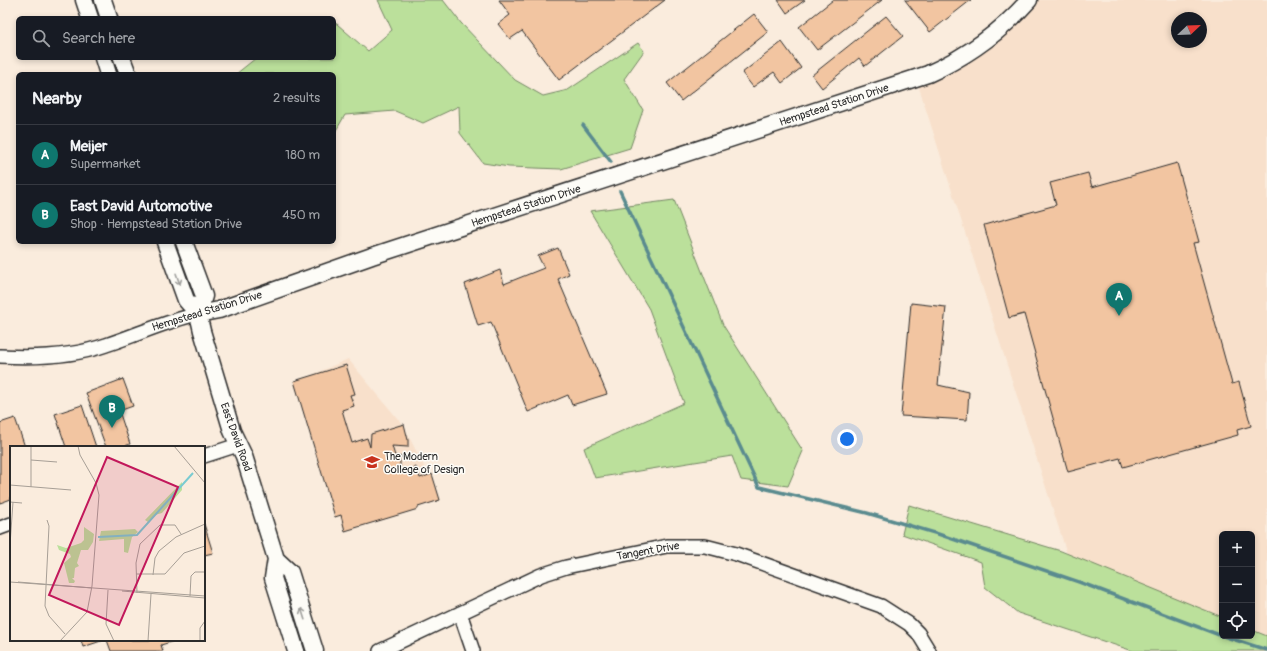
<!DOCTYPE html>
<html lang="en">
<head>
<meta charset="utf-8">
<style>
	body { margin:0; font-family:Pangolin,sans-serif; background:#20242c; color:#f1f3f6 }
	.controls { position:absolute; right:12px; bottom:12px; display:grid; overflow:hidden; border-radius:6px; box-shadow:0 2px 6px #0003 }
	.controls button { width:36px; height:36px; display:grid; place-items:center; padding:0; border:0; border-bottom:1px solid #363941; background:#171b24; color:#f1f3f6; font:20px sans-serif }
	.compass { position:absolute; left:1171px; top:12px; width:36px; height:36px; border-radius:50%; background:#171b24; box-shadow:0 2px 6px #0003; rotate:67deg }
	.you { position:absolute; left:847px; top:439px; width:14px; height:14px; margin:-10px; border:3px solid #fff; border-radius:50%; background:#1a73e8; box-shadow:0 0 0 6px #1a73e833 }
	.badge { display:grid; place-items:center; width:26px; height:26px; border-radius:50%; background:#0f766e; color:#fff; font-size:13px; font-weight:700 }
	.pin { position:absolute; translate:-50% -33px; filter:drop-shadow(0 1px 2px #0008) }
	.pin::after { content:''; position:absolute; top:21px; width:14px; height:12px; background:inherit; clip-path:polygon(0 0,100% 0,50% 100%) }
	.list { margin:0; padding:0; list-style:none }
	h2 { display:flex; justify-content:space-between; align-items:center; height:52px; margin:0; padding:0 16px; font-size:17px }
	h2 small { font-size:13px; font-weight:400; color:#9ea1a6 }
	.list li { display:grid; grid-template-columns:26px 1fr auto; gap:12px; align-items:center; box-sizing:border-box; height:60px; padding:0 16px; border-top:1px solid #363941 }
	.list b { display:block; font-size:15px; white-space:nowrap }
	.list p { margin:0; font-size:13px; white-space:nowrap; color:#9ea1a6 }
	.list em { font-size:13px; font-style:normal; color:#9ea1a6 }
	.icon { flex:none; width:22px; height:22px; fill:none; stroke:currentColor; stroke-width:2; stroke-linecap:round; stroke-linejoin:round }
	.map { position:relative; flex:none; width:1267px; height:651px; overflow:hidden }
	.search { position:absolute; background:#171b24; box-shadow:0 2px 6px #0003; left:16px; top:16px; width:320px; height:44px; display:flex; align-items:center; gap:10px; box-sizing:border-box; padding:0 14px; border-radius:6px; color:#9ea1a6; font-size:15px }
	.panel { position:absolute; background:#171b24; box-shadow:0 2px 6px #0003; left:16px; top:72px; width:320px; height:172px; border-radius:6px }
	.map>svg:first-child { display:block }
</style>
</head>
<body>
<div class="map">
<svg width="1267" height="651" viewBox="0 0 1267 651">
	<rect width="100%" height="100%" fill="#faecdd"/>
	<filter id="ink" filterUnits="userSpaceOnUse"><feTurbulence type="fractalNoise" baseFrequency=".025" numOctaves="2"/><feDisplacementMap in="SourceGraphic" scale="8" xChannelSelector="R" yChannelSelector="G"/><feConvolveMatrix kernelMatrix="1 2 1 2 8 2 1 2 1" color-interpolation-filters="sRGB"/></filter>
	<g filter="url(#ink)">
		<!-- built -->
		<path fill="#f8e0cb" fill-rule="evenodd" d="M1029,0H1267V637L1252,631V534H1222V619L1068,557L916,78L928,74ZM1177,18H1201V42H1177Z
			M348,359L403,425L441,500L344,530L294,383Z"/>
		<!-- green -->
		<path fill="#bbe09b" stroke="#738663" d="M378,0H443L461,23L515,80L543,96L568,90L638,43L644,51L624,79L643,110L630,148L561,169L509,167L483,163L460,133L459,106L423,123L395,111L345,115L334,134V74H236L256,58H334V23L337,24L368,51L392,30Z
			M674,200L723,325L803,451L788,486L741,480L732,456L595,478L584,448L684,403L649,309L590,211Z
			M909,505L1061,551L1222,617V636H1252V630L1267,636V651H1133L1018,613L985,587L981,562L902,534Z"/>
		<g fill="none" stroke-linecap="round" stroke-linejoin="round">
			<!-- stream -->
			<path stroke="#5a8b8f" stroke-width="3.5" d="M583,125L611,162
				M620,191L759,487L867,513L938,534L1079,582L1222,636
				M1223,636L1267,650"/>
		</g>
		<!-- building -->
		<path fill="#f2c5a1" stroke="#2b2b2b" d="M499,0H665L559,80L522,31L510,39L498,24L510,15Z
			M778,0H805L787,13Z
			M833,0H882L817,50L799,27Z
			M905,0H971L930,32Z
			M754,14L768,32L681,101L667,83Z
			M886,16L903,36L865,66L859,58L822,88L812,75Z
			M782,42L801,68L782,83L774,72L753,87L742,73Z
			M1177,163L1199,242L1193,243L1232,384L1239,382L1251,426L1237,430L1238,435L1123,467L1120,458L1068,472L1024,314L1009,318L984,225L1056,205L1050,183L1088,173L1092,187Z
			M558,248L569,274L558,279L607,394L572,405L568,395L528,412L491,322L478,326L465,284L500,270L504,284L544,268L538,256Z
			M911,303L946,307L938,385L969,392L967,420L901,416Z
			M346,365L355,394L350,395L354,406L342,410L352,443L367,438L370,447L371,434L404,424L408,440V447L392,446L395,456L403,457L395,459L400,460V473L416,467L420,478L432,474L440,500L418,507V509L345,531L341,515L335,517L294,381Z
			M123,379L133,406L119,411L130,444L122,447H106L86,393Z
			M82,405L96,447H66L55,414Z
			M15,418L25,447H11V499L0,503V423Z
			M204,524L213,553L204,555Z
			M81,640H104L83,647Z
			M107,640H177L161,645L163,651H111Z"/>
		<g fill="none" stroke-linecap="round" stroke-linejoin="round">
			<defs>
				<path id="minor" d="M0,356C35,358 72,357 106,345C137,335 166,321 198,314
					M204,456L238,445
					M0,528L11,524
					M460,613L473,651
					M380,651L541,575L566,567L667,546H705L736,554L881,606L909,624L918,633L929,651"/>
				<path id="tertiary" d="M84,0L90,18
					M103,0L109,18
					M103,58L108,74
					M122,58L128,74
					M165,242L186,300L198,314
					M184,242L204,296L198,314L202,331L232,431L244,456L276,559L290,572L315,651
					M198,314L219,310L372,256L928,74C968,56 1000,33 1029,0
					M276,559L273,578L296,651"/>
			</defs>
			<!-- minor casing -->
			<use href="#minor" stroke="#2b2b2b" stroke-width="16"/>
			<!-- tertiary casing -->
			<use href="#tertiary" stroke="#2b2b2b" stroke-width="19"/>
			<!-- minor -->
			<use href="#minor" stroke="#fdfcf7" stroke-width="13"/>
			<!-- tertiary -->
			<use href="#tertiary" stroke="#fdfcf7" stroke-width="16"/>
		</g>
		<!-- one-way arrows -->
		<defs><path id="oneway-shaft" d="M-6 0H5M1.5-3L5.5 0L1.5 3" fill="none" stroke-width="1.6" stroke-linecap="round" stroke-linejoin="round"/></defs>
		<g stroke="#9e9e9b">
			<use href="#oneway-shaft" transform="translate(178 279) rotate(71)"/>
			<use href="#oneway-shaft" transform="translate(303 614) rotate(-108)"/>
		</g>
	</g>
	<!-- icons -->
	<defs>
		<symbol id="university-bare" viewBox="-9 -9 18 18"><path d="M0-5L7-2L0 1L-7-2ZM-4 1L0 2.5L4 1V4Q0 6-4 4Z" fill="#c8321e" stroke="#fdfcf7" stroke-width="2.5" paint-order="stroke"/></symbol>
	</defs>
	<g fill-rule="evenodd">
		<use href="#university-bare" x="361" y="451" width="22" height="22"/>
	</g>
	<g text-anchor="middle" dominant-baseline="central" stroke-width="3" stroke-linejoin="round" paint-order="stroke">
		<!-- street labels -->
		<g font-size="11" fill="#2b2b2b" stroke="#fdfcf7">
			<text transform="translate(834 105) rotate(-18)">Hempstead Station Drive</text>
			<text transform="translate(526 206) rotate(-18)">Hempstead Station Drive</text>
			<text transform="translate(207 311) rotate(-17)">Hempstead Station Drive</text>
			<text transform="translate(236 437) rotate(70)">East David Road</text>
			<text transform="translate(648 551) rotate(-10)">Tangent Drive</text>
		</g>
		<!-- poi labels -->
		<g font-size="11" fill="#2b2b2b" stroke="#fdfcf7" text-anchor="start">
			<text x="384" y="456">The Modern<tspan x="384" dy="13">College of Design</tspan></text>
		</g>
	</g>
	<!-- overview -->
	<g transform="translate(10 446)">
		<rect width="195" height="195" fill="#faecdd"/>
		<path d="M172,36V44L152,67L145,69L138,76L135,74ZM74,81L84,88L83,96L78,104H71L67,117L69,120L65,122L64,132H62L65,135L64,137H59L54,117L61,111L60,108L49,104L47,99L56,102L71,97L74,94ZM125,83L128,86L122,91L118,107L114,106V93L89,95L91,85Z" fill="#bbe09b"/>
		<path fill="none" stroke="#7acbd1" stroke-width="2" d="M88,91L127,89L183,27"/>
		<path fill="none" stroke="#a79f96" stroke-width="1" d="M164,0L195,37M21,14L47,16M0,39L61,44M21,41V0M0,56L12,57M37,74L39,80L35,160L39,170L55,188M0,99L3,56M126,128H155L174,107L195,100M143,129L145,112L149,105L166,91L195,78M0,136L195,150M8,136L82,142M98,144L96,178L104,195M112,145L195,152M127,147L126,117L130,98L150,79H165L171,88M180,150L181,130L185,126H195M50,195L77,166L82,140L89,49L86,37L70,9L68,0M138,195L141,148M190,195V182L195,175"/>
		<path fill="#c2185b" fill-opacity="0.15" stroke="#c2185b" stroke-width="2" d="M97,11L168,41L109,179L39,149Z"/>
		<rect width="195" height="195" fill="none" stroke="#2b2b2b" stroke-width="2"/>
	</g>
</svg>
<div class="controls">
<button>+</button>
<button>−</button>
<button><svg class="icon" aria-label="locate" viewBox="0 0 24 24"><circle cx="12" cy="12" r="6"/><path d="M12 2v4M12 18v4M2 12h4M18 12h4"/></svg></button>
</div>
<svg class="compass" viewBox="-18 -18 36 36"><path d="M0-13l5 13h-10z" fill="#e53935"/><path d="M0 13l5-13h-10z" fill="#9ea1a6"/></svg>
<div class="you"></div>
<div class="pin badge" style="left:1119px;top:316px">A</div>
<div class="pin badge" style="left:112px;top:428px">B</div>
<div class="search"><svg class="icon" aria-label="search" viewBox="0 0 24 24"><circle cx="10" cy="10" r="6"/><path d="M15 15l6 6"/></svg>Search here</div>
<section class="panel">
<h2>Nearby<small>2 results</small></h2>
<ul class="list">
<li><span class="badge">A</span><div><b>Meijer</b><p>Supermarket</p></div><em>180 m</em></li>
<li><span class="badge">B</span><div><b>East David Automotive</b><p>Shop · Hempstead Station Drive</p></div><em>450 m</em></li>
</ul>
</section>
</div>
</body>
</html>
